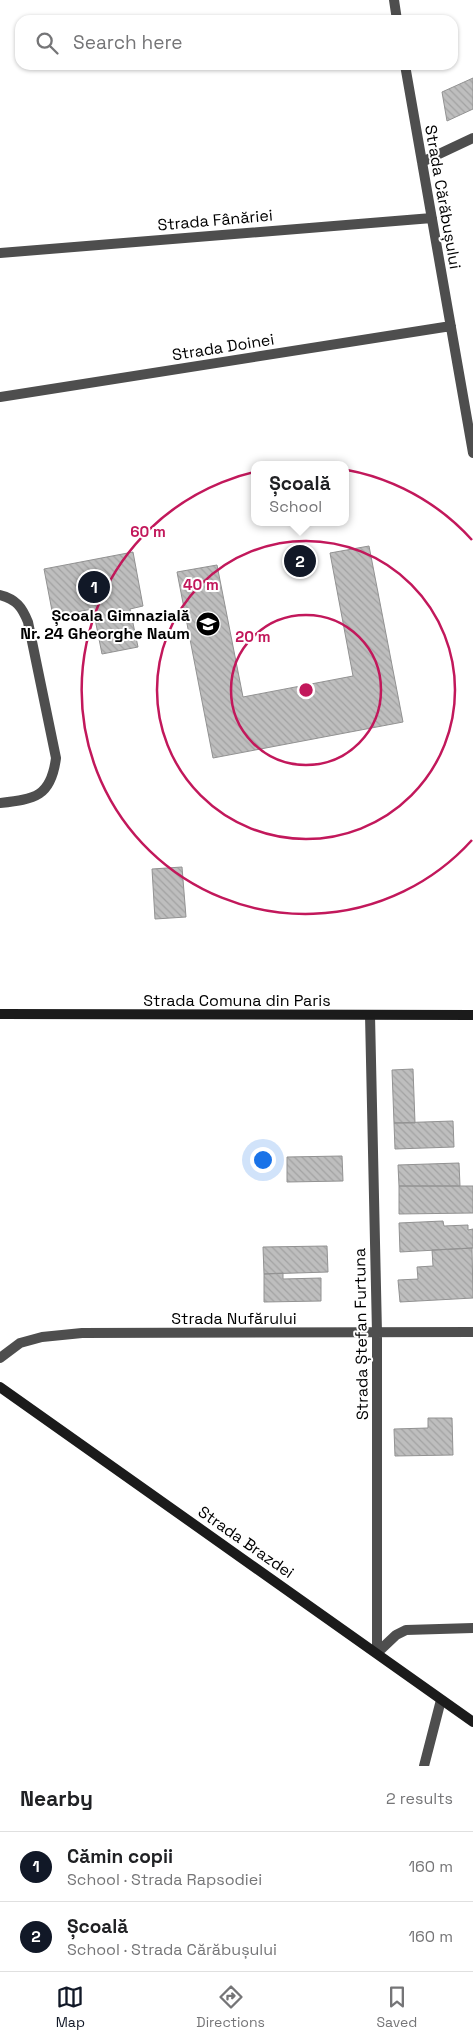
<!DOCTYPE html>
<html lang="en">
<head>
<meta charset="utf-8">
<style>
	body { margin:0; font-family:"Space Grotesk",sans-serif; background:#f6f6f6; color:#202124 }
	.you { position:absolute; left:262px; top:1159px; width:18px; height:18px; margin:-12px; border:4px solid #fff; border-radius:50%; background:#1a73e8; box-shadow:0 0 0 8px #1a73e833 }
	.badge { display:grid; place-items:center; width:32px; height:32px; border-radius:50%; background:#111827; color:#fff; font-size:16px; font-weight:700 }
	.pin { position:absolute; translate:-50% -50%; border:2px solid #fff; box-shadow:0 1px 5px #0006 }
	.popup { position:absolute; left:251px; top:461px; width:98px; height:65px; box-sizing:border-box; display:grid; place-content:center; border-radius:10px; background:#fff; filter:drop-shadow(0 1px 4px #0005); font-size:16px; white-space:nowrap; color:#757577 }
	.popup b { font-size:19px; color:#202124 }
	.popup::after { content:''; position:absolute; left:50%; top:100%; margin-left:-10px; border:10px solid transparent; border-top-color:#fff }
	.list { margin:0; padding:0; list-style:none }
	h2 { display:flex; justify-content:space-between; align-items:center; height:65px; margin:0; padding:0 20px; font-size:21px }
	h2 small { font-size:16px; font-weight:400; color:#757577 }
	.list li { display:grid; grid-template-columns:32px 1fr auto; gap:15px; align-items:center; box-sizing:border-box; height:70px; padding:0 20px; border-top:1px solid #e0e0e0 }
	.list b { display:block; font-size:19px; white-space:nowrap }
	.list p { margin:0; font-size:16px; white-space:nowrap; color:#757577 }
	.list em { font-size:16px; font-style:normal; color:#757577 }
	.icon { flex:none; width:28px; height:28px; fill:none; stroke:currentColor; stroke-width:2; stroke-linecap:round; stroke-linejoin:round }
	.map { position:relative; flex:none; width:473px; height:1766px; overflow:hidden }
	.search { position:absolute; background:#fff; box-shadow:0 1px 4px #0004; left:15px; right:15px; top:15px; height:55px; display:flex; align-items:center; gap:12px; box-sizing:border-box; padding:0 18px; border-radius:15px; color:#757577; font-size:19px }
	.sheet { height:205px; background:#fff }
	nav { display:flex; justify-content:space-around; align-items:center; box-sizing:border-box; height:70px; border-top:1px solid #e0e0e0; background:#fff; font-size:14px; color:#757577 }
	nav a { display:grid; justify-items:center; gap:2px }
	nav .on { color:#111827 }
	.map>svg:first-child { display:block }
</style>
</head>
<body>
<div class="map">
<svg width="473" height="1766" viewBox="0 0 473 1766">
	<defs>
		<pattern id="building-back-hatch" width="6" height="6" patternUnits="userSpaceOnUse" patternTransform="scale(1.25)"><rect width="6" height="6" fill="#bebebe"/><path d="M-1 5l2 2M0 0l6 6M5-1l2 2" fill="none" stroke="#a2a2a2"/></pattern>
	</defs>
	<rect width="100%" height="100%" fill="#fff"/>
	<!-- building -->
	<path fill="url(#building-back-hatch)" stroke="#929292" d="M473,78V109L447,121L442,92Z
		M369,546L403,722L213,758L177,572L217,565L243,697L353,676L330,553Z
		M133,552L143,606L130,609L138,647L102,654L93,609L53,616L44,569Z
		M182,867L186,917L155,919L152,869Z
		M413,1069L415,1123H394L392,1070Z
		M453,1121L454,1147L395,1149L394,1123Z
		M342,1156L343,1181L287,1182V1157Z
		M459,1163L460,1186H399L398,1165Z
		M399,1186H473V1213L399,1214Z
		M443,1221L444,1226L468,1225V1230L473,1229V1248L400,1252L399,1223Z
		M327,1246L328,1272L264,1274L263,1247Z
		M472,1248L473,1298L400,1302L398,1280L418,1279L417,1267L433,1266L432,1250Z
		M283,1273V1279L321,1278V1301L264,1302V1274Z
		M428,1418H452L453,1455L395,1456L394,1429L428,1428Z"/>
	<g fill="none" stroke-linecap="round" stroke-linejoin="round">
		<!-- street -->
		<path stroke="#4e4e4e" stroke-width="10" d="M394,0L397,20
			M405,65L473,453
			M422,162L473,138
			M0,253L432,218
			M0,397L451,326
			M0,595C16,599 22,607 28,622L56,758C51,797 35,799 0,803
			M370,1015L377,1333V1653
			M0,1358L20,1343L42,1337L82,1333L473,1332
			M377,1653L396,1635L406,1630L473,1628
			M424,1766L441,1700"/>
		<!-- secondary -->
		<path stroke="#1b1b1b" stroke-width="10" d="M0,1014L473,1015
			M0,1387L473,1722"/>
	</g>
	<!-- distance rings -->
	<g fill="none" stroke="#c2185b" stroke-width="2.5">
		<circle cx="306" cy="690" r="75"/>
		<circle cx="306" cy="690" r="149"/>
		<path d="M472 840A224 224 0 1 1 472 540"/>
	</g>
	<!-- icons -->
	<defs>
		<symbol id="school-disc" viewBox="-11 -11 22 22"><circle r="9.5" fill="#000" stroke="#fff"/><path d="M0-5L7-2L0 1L-7-2ZM-4 1L0 2.5L4 1V4Q0 6-4 4Z" fill="#fff"/></symbol>
	</defs>
	<g fill-rule="evenodd">
		<use href="#school-disc" x="194" y="610" width="28" height="28"/>
	</g>
	<g text-anchor="middle" dominant-baseline="central" stroke-width="4" stroke-linejoin="round" paint-order="stroke">
		<!-- street labels -->
		<g font-size="16" fill="#000" stroke="#fff">
			<text transform="translate(443 197) rotate(80)">Strada Cărăbușului</text>
			<text transform="translate(215 220) rotate(-5)">Strada Fânăriei</text>
			<text transform="translate(223 347) rotate(-9)">Strada Doinei</text>
			<text x="237" y="1000">Strada Comuna din Paris</text>
			<text x="234" y="1318">Strada Nufărului</text>
			<text transform="translate(361 1334) rotate(-91)">Strada Ștefan Furtuna</text>
			<text transform="translate(246 1542) rotate(35)">Strada Brazdei</text>
		</g>
		<!-- poi labels -->
		<g font-size="16" font-weight="bold" fill="#000" stroke="#fff" text-anchor="end">
			<text x="190" y="615">Școala Gimnazială<tspan x="190" dy="18">Nr. 24 Gheorghe Naum</tspan></text>
		</g>
	</g>
	<circle cx="306" cy="690" r="8" fill="#c2185b" stroke="#fff" stroke-width="2.5"/>
	<g font-size="15" text-anchor="middle" font-weight="bold" fill="#c2185b" stroke="#fff" stroke-width="4" stroke-linejoin="round" paint-order="stroke">
		<text x="148" y="537">60 m</text>
		<text x="201" y="590">40 m</text>
		<text x="253" y="642">20 m</text>
	</g>
</svg>
<div class="you"></div>
<div class="pin badge" style="left:94px;top:587px">1</div>
<div class="pin badge" style="left:300px;top:561px">2</div>
<div class="popup"><b>Școală</b>School</div>
<div class="search"><svg class="icon" aria-label="search" viewBox="0 0 24 24"><circle cx="10" cy="10" r="6"/><path d="M15 15l6 6"/></svg>Search here</div>
</div>
<section class="sheet">
<h2>Nearby<small>2 results</small></h2>
<ul class="list">
<li><span class="badge">1</span><div><b>Cămin copii</b><p>School · Strada Rapsodiei</p></div><em>160 m</em></li>
<li><span class="badge">2</span><div><b>Școală</b><p>School · Strada Cărăbușului</p></div><em>160 m</em></li>
</ul>
</section>
<nav>
<a class="on"><svg class="icon" aria-label="map" viewBox="0 0 24 24"><path d="M3 6l6-2 6 2 6-2v14l-6 2-6-2-6 2zM9 4v14M15 6v14"/></svg>Map</a>
<a><svg class="icon" aria-label="directions" viewBox="0 0 24 24"><path d="M12 3l9 9-9 9-9-9zM9 14v-3h6M13 9l2 2-2 2"/></svg>Directions</a>
<a><svg class="icon" aria-label="saved" viewBox="0 0 24 24"><path d="M7 4h10v16l-5-4-5 4z"/></svg>Saved</a>
</nav>
</body>
</html>
